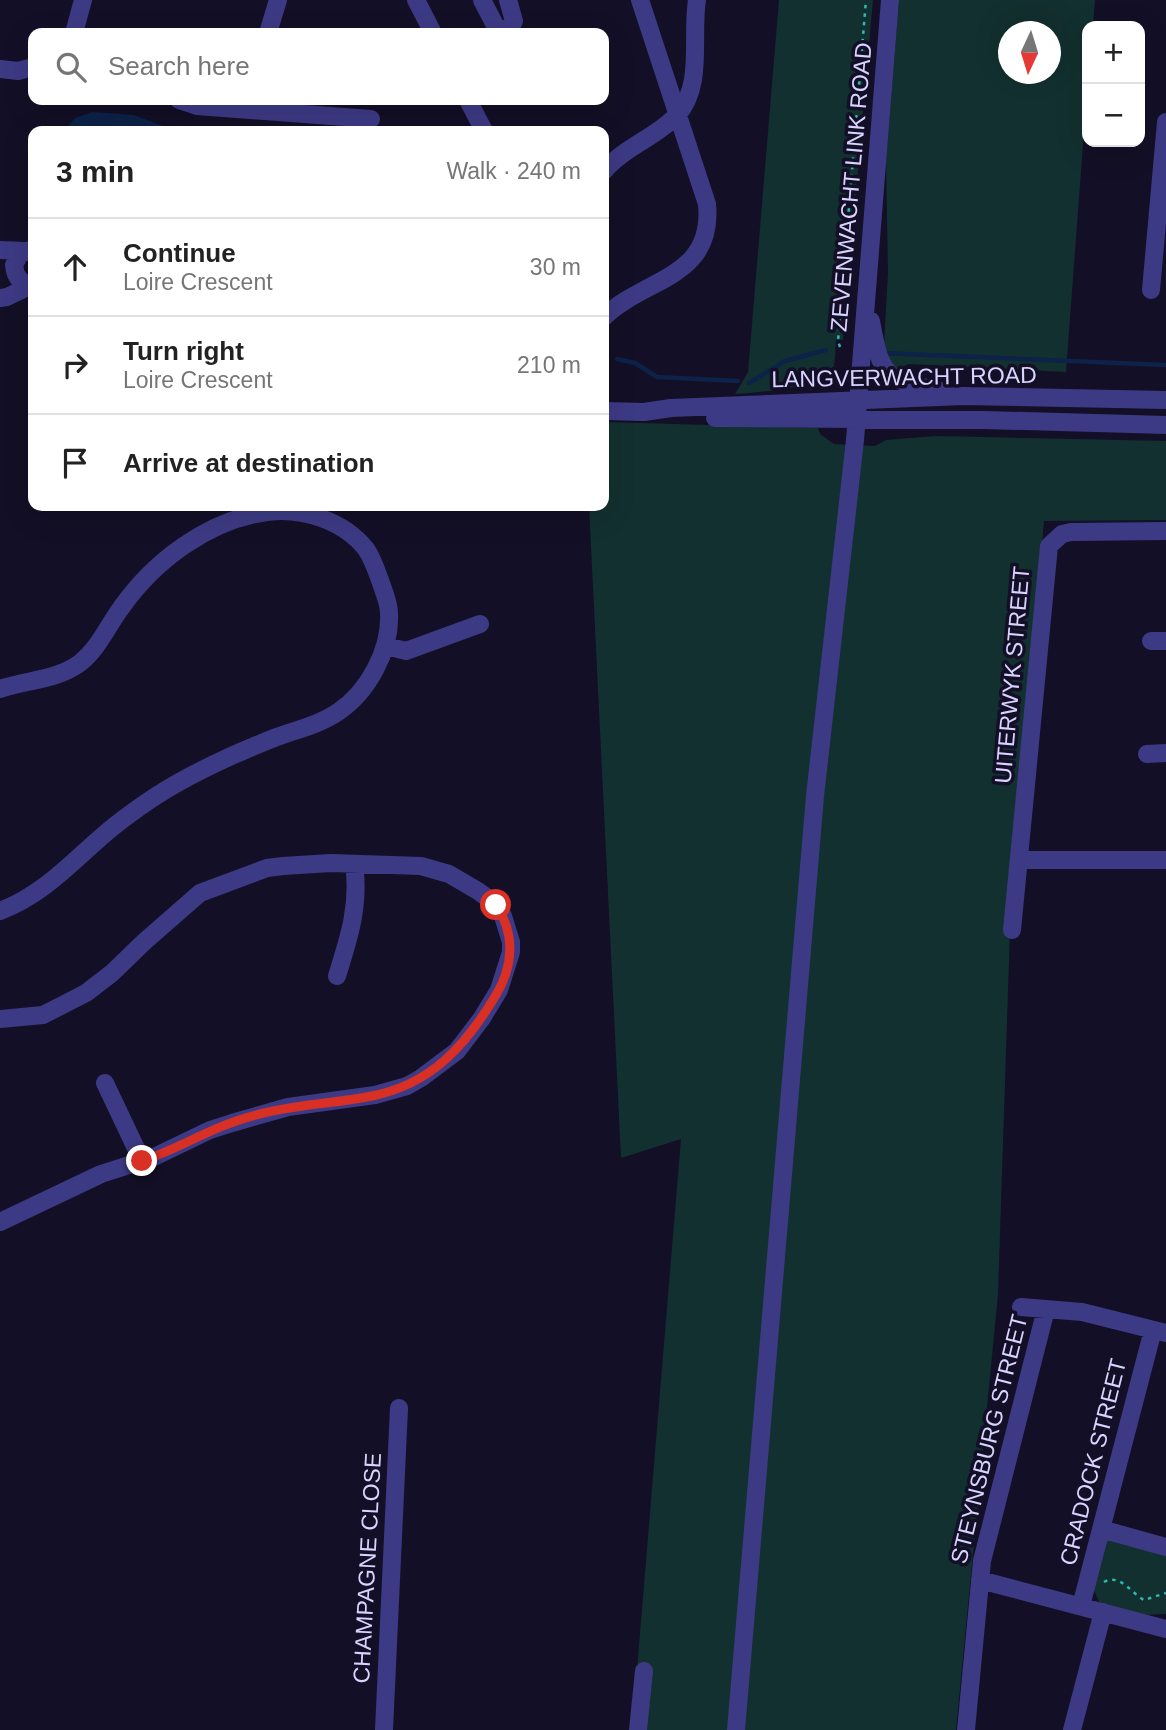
<!DOCTYPE html>
<html lang="en">
<head>
<meta charset="utf-8">
<style>
	body { margin:0; font-family:Arial,sans-serif; background:#f6f6f6; color:#222 }
	.controls { position:absolute; right:21px; top:21px; display:grid; overflow:hidden; border-radius:14px; box-shadow:0 7px 28px #0002 }
	.controls button { width:63px; height:63px; display:grid; place-items:center; padding:0; border:0; border-bottom:2px solid #e0e0e0; background:#fff; color:#222; font:35px sans-serif }
	.compass { position:absolute; left:998px; top:21px; width:63px; height:63px; border-radius:50%; background:#fff; box-shadow:0 7px 28px #0002; rotate:184deg }
	.stop { position:absolute; width:21px; height:21px; margin:-16px; border:5px solid #d93025; border-radius:50%; background:#fff }
	.stop.end { background:#d93025; border-color:#fff; box-shadow:0 2px 7px #0008 }
	.list { margin:0; padding:0; list-style:none }
	h2 { display:flex; justify-content:space-between; align-items:center; height:91px; margin:0; padding:0 28px; font-size:30px }
	h2 small { font-size:23px; font-weight:400; color:#767676 }
	.list li { display:grid; grid-template-columns:46px 1fr auto; gap:21px; align-items:center; box-sizing:border-box; height:98px; padding:0 28px; border-top:2px solid #e0e0e0 }
	.list b { display:block; font-size:26px; white-space:nowrap }
	.list p { margin:0; font-size:23px; white-space:nowrap; color:#767676 }
	.list em { font-size:23px; font-style:normal; color:#767676 }
	.icon { flex:none; width:38px; height:38px; fill:none; stroke:currentColor; stroke-width:2; stroke-linecap:round; stroke-linejoin:round }
	.map { position:relative; flex:none; width:1166px; height:1730px; overflow:hidden }
	.search { position:absolute; background:#fff; box-shadow:0 7px 28px #0002; left:28px; top:28px; width:581px; height:77px; display:flex; align-items:center; gap:18px; box-sizing:border-box; padding:0 24px; border-radius:14px; color:#767676; font-size:26px }
	.panel { position:absolute; background:#fff; box-shadow:0 7px 28px #0002; left:28px; top:126px; width:581px; height:385px; border-radius:14px }
	.map>svg:first-child { display:block }
</style>
</head>
<body>
<div class="map">
<svg width="1166" height="1730" viewBox="0 0 1166 1730">
	<rect width="100%" height="100%" fill="#130f26"/>
	<!-- green -->
	<path fill="#12302f" fill-rule="evenodd" d="M779,0H873L843,340H836C835,350 836,365 831,373C822,386 752,394 735,394L748,372Z
		M899,0H1095L1093,26H1087V91L1066,372L909,364L897,369L887,359L884,345L888,273L886,161ZM1009,32H1050V74H1009Z
		M604,422L818,428L820,434L834,444L875,446L886,440L935,436L1166,441V520L1044,521L1010,931L998,1294L956,1730H632L681,1139L621,1158L589,506H604Z
		M1110,1539L1166,1553V1614L1143,1615L1100,1604L1092,1586L1105,1542Z"/>
	<!-- water -->
	<path fill="#0c2248" d="M92,112L134,115L176,131H64L75,118Z"/>
	<g fill="none" stroke-linecap="round" stroke-linejoin="round">
		<!-- stream -->
		<path stroke="#0c2248" stroke-width="4.5" d="M882,353L1166,365
			M617,359L635,363L657,377L738,381
			M749,383L785,361L826,350"/>
		<!-- path -->
		<path stroke="#2fb8b0" stroke-width="2.5" stroke-dasharray="3.5 5" stroke-linecap="butt" d="M840,347L838,341L866,0
			M1104,1582C1120,1573 1131,1593 1144,1600L1166,1593"/>
		<!-- minor -->
		<path stroke="#3d3a85" stroke-width="18" d="M416,0L433,33
			M482,0L496,27L504,30L511,27L514,21L508,0
			M74,33L83,0
			M268,33L278,0
			M0,69L18,71L33,67
			M179,100L197,106L371,119
			M468,100L484,131
			M604,171C623,148 658,136 677,115C704,86 691,36 697,0
			M33,249L20,254L14,265C15,277 21,285 33,286
			M0,250L25,251
			M1151,290L1166,122
			M0,298L7,297L30,286
			M604,317C645,277 714,279 707,204L640,0
			M871,321C881,377 885,380 941,391
			M604,411L644,412L671,408L963,396L1166,400
			M715,418L985,420L1166,425
			M1151,641H1166
			M386,646L406,651L480,624
			M0,689C26,680 57,680 80,663C98,649 107,627 121,608C154,561 208,520 267,512C302,507 344,521 366,549C373,559 377,572 381,583C384,592 389,603 389,613C391,650 368,692 338,712C319,725 295,730 274,738C234,754 193,772 156,796C142,805 127,816 113,827C76,857 46,894 0,911
			M1147,754L1166,753
			M1020,860H1166
			M1012,930L1049,546L1062,534L1071,532L1166,531
			M337,976C349,938 360,904 354,864
			M0,1019L43,1015L86,993L112,973L144,942L200,893L267,868L283,866L331,863L421,866L449,874L478,891L496,904L503,916L511,942V952L499,990L482,1018L457,1051L421,1078L407,1086L375,1095L288,1107L232,1123L210,1130L154,1157L101,1174L0,1222
			M105,1083L142,1161
			M1021,1307L1082,1312L1166,1333
			M1101,1529L1166,1547
			M980,1580L1166,1629
			M1081,1606L1153,1330
			M384,1730L399,1408
			M638,1730L644,1671
			M736,1730L815,796L855,440L890,0
			M966,1730L982,1561L1046,1309
			M1072,1730L1103,1612"/>
	</g>
	<g fill="none" stroke-linecap="round" stroke-linejoin="round">
		<!-- route -->
		<path stroke="#d93025" stroke-width="9" d="M142,1161C181,1148 215,1125 256,1115C295,1104 333,1104 372,1096C432,1084 466,1045 496,995C514,965 515,933 496,905"/>
	</g>
	<g text-anchor="middle" dominant-baseline="central" stroke-width="7" stroke-linejoin="round" paint-order="stroke">
		<!-- street labels -->
		<g font-size="23" fill="#d9d4ff" stroke="#130f26">
			<text transform="translate(851 187) rotate(-85)">ZEVENWACHT LINK ROAD</text>
			<text transform="translate(904 377) rotate(-1)">LANGVERWACHT ROAD</text>
			<text transform="translate(1012 675) rotate(-85)">UITERWYK STREET</text>
			<text transform="translate(989 1439) rotate(-76)">STEYNSBURG STREET</text>
			<text transform="translate(1093 1462) rotate(-76)">CRADOCK STREET</text>
			<text transform="translate(367 1568) rotate(-87)">CHAMPAGNE CLOSE</text>
		</g>
	</g>
</svg>
<div class="controls">
<button>+</button>
<button>−</button>
</div>
<svg class="compass" viewBox="-18 -18 36 36"><path d="M0-13l5 13h-10z" fill="#e53935"/><path d="M0 13l5-13h-10z" fill="#767676"/></svg>
<div class="stop" style="left:496px;top:905px"></div>
<div class="stop end" style="left:142px;top:1161px"></div>
<div class="search"><svg class="icon" aria-label="search" viewBox="0 0 24 24"><circle cx="10" cy="10" r="6"/><path d="M15 15l6 6"/></svg>Search here</div>
<section class="panel">
<h2>3 min<small>Walk · 240 m</small></h2>
<ul class="list">
<li><svg class="icon" aria-label="ahead" viewBox="0 0 24 24"><path d="M12 20V5M6 11l6-6 6 6"/></svg><div><b>Continue</b><p>Loire Crescent</p></div><em>30 m</em></li>
<li><svg class="icon" aria-label="right" viewBox="0 0 24 24"><path d="M7 20v-9h11M14 6l5 5-5 5"/></svg><div><b>Turn right</b><p>Loire Crescent</p></div><em>210 m</em></li>
<li><svg class="icon" aria-label="arrive" viewBox="0 0 24 24"><path d="M6 21V4h12l-3 4 3 4H6"/></svg><div><b>Arrive at destination</b></div></li>
</ul>
</section>
</div>
</body>
</html>
